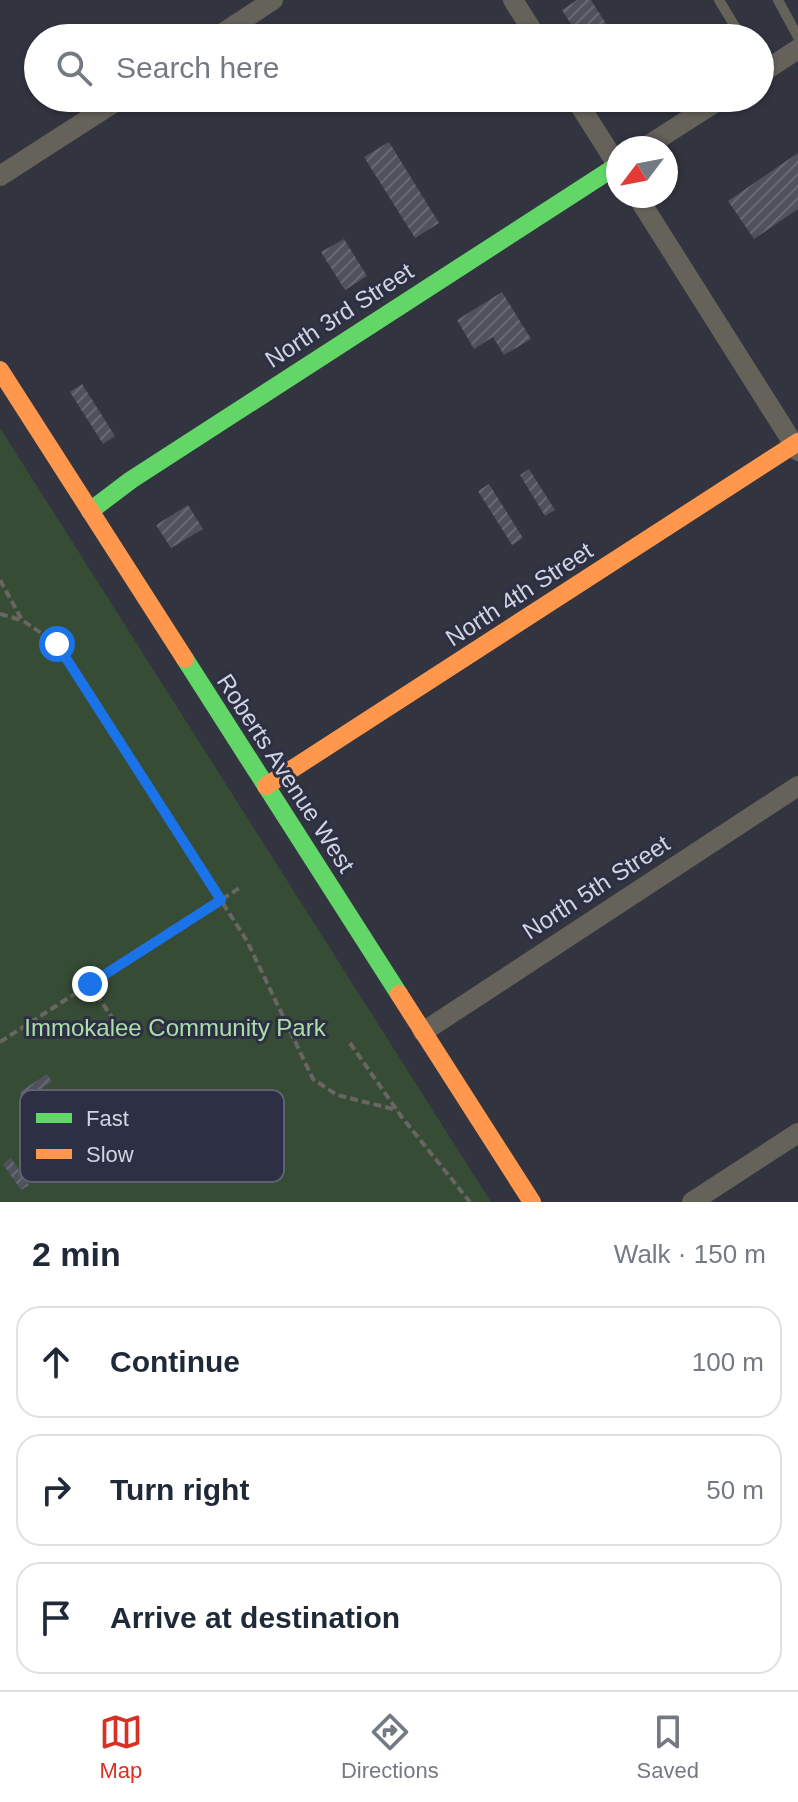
<!DOCTYPE html>
<html lang="en">
<head>
<meta charset="utf-8">
<style>
	body { margin:0; font-family:Arial,sans-serif; background:#f6f6f7; color:#1f2937 }
	.compass { position:absolute; left:606px; top:136px; width:72px; height:72px; border-radius:50%; background:#fff; box-shadow:0 2px 6px #0004; rotate:238deg }
	.stop { position:absolute; width:24px; height:24px; margin:-18px; border:6px solid #1a73e8; border-radius:50%; background:#fff }
	.stop.end { background:#1a73e8; border-color:#fff; box-shadow:0 2px 8px #0008 }
	.list { margin:0; padding:0; list-style:none }
	h2 { display:flex; justify-content:space-between; align-items:center; height:104px; margin:0; padding:0 32px; font-size:34px }
	h2 small { font-size:26px; font-weight:400; color:#747a83 }
	.list li { display:grid; grid-template-columns:52px 1fr auto; gap:24px; align-items:center; box-sizing:border-box; height:112px; margin:0 16px 16px; padding:0 16px; border:2px solid #e0e1e3; border-radius:24px }
	.list b { display:block; font-size:30px; white-space:nowrap }
	.list em { font-size:26px; font-style:normal; color:#747a83 }
	.icon { flex:none; width:44px; height:44px; fill:none; stroke:currentColor; stroke-width:2; stroke-linecap:round; stroke-linejoin:round }
	.map { position:relative; flex:none; width:798px; height:1202px; overflow:hidden }
	.search { position:absolute; background:#fff; box-shadow:0 2px 6px #0004; left:24px; right:24px; top:24px; height:88px; display:flex; align-items:center; gap:20px; box-sizing:border-box; padding:0 28px; border-radius:44px; color:#747a83; font-size:30px }
	.sheet { height:488px; background:#fff }
	nav { display:flex; justify-content:space-around; align-items:center; box-sizing:border-box; height:112px; border-top:2px solid #e0e1e3; background:#fff; font-size:22px; color:#747a83 }
	nav a { display:grid; justify-items:center; gap:4px }
	nav .on { color:#d93025 }
	.map>svg:first-child { display:block }
</style>
</head>
<body>
<div class="map">
<svg width="798" height="1202" viewBox="0 0 798 1202">
	<defs>
		<pattern id="building-hatch" width="6" height="6" patternUnits="userSpaceOnUse" patternTransform="scale(2)"><rect width="6" height="6" fill="#4f515d"/><path d="M-1 1l2-2M0 6l6-6M5 7l2-2" fill="none" stroke="#676974"/></pattern>
	</defs>
	<rect width="100%" height="100%" fill="#32343f"/>
	<!-- green -->
	<path fill="#374c35" d="M0,428L491,1202H0Z"/>
	<!-- building -->
	<path fill="url(#building-hatch)" d="M577,0H591L615,38H580L562,10Z
		M389,142L439,223L415,238L364,157Z
		M798,153V209L754,239L728,201Z
		M344,239L367,276L345,290L321,252Z
		M502,292L531,339L504,355L493,337L474,349L457,320Z
		M82,384L115,436L103,444L70,392Z
		M529,469L555,510L545,516L520,475Z
		M489,484L523,538L512,545L478,491Z
		M188,505L203,529L171,548L156,525Z
		M47,1074L52,1082L24,1099L20,1092Z
		M11,1158L29,1185L21,1190L3,1164Z"/>
	<g fill="none" stroke-linecap="round" stroke-linejoin="round">
		<!-- path -->
		<path stroke="#686562" stroke-width="4" stroke-dasharray="8 4" stroke-linecap="butt" d="M0,580L22,620L57,644L247,941L313,1079L337,1095L397,1110
			M0,614L21,620
			M90,984L124,1036
			M0,1042L241,887
			M350,1043L401,1116L470,1202"/>
		<!-- lane -->
		<path stroke="#65625a" stroke-width="10" d="M719,0L742,38
			M778,0L798,37"/>
		<!-- street -->
		<path stroke="#65625a" stroke-width="20" d="M513,0L537,38
			M215,38L273,0
			M760,74L798,49
			M575,98L618,166
			M644,148L722,98
			M0,176L121,98
			M637,196L798,451
			M423,1032L798,786
			M692,1202L798,1133"/>
		<!-- fast -->
		<path stroke="#63d668" stroke-width="18" d="M90,511L131,480L618,165
			M185,659L399,994"/>
		<!-- slow -->
		<path stroke="#ff974d" stroke-width="18" d="M0,370L185,659
			M266,786L798,442
			M399,994L532,1202"/>
	</g>
	<g fill="none" stroke-linecap="round" stroke-linejoin="round">
		<!-- route -->
		<path stroke="#1a73e8" stroke-width="10" d="M57,644L221,900L90,984"/>
	</g>
	<g text-anchor="middle" dominant-baseline="central" stroke-width="6" stroke-linejoin="round" paint-order="stroke">
		<!-- street labels -->
		<g font-size="24" fill="#d2d4e1" stroke="#2d3044">
			<text transform="translate(339 315) rotate(-33)">North 3rd Street</text>
			<text transform="translate(519 594) rotate(-33)">North 4th Street</text>
			<text transform="translate(286 773) rotate(57)">Roberts Avenue West</text>
			<text transform="translate(596 887) rotate(-33)">North 5th Street</text>
		</g>
		<!-- park labels -->
		<g font-size="24" fill="#acdfa5" stroke="#2d3044">
			<text x="175" y="1027">Immokalee Community Park</text>
		</g>
	</g>
	<!-- legend -->
	<rect x="20" y="1090" width="264" height="92" rx="12" fill="#2d3044" stroke="#5f6173" stroke-width="2"/>
	<rect x="36" y="1113" width="36" height="10" fill="#63d668"/>
	<rect x="36" y="1149" width="36" height="10" fill="#ff974d"/>
	<g font-size="22" fill="#d2d4e1">
		<text x="86" y="1126">Fast</text>
		<text x="86" y="1162">Slow</text>
	</g>
</svg>
<svg class="compass" viewBox="-18 -18 36 36"><path d="M0-13l5 13h-10z" fill="#e53935"/><path d="M0 13l5-13h-10z" fill="#747a83"/></svg>
<div class="stop" style="left:57px;top:644px"></div>
<div class="stop end" style="left:90px;top:984px"></div>
<div class="search"><svg class="icon" aria-label="search" viewBox="0 0 24 24"><circle cx="10" cy="10" r="6"/><path d="M15 15l6 6"/></svg>Search here</div>
</div>
<section class="sheet">
<h2>2 min<small>Walk · 150 m</small></h2>
<ul class="list">
<li><svg class="icon" aria-label="ahead" viewBox="0 0 24 24"><path d="M12 20V5M6 11l6-6 6 6"/></svg><div><b>Continue</b></div><em>100 m</em></li>
<li><svg class="icon" aria-label="right" viewBox="0 0 24 24"><path d="M7 20v-9h11M14 6l5 5-5 5"/></svg><div><b>Turn right</b></div><em>50 m</em></li>
<li><svg class="icon" aria-label="arrive" viewBox="0 0 24 24"><path d="M6 21V4h12l-3 4 3 4H6"/></svg><div><b>Arrive at destination</b></div></li>
</ul>
</section>
<nav>
<a class="on"><svg class="icon" aria-label="map" viewBox="0 0 24 24"><path d="M3 6l6-2 6 2 6-2v14l-6 2-6-2-6 2zM9 4v14M15 6v14"/></svg>Map</a>
<a><svg class="icon" aria-label="directions" viewBox="0 0 24 24"><path d="M12 3l9 9-9 9-9-9zM9 14v-3h6M13 9l2 2-2 2"/></svg>Directions</a>
<a><svg class="icon" aria-label="saved" viewBox="0 0 24 24"><path d="M7 4h10v16l-5-4-5 4z"/></svg>Saved</a>
</nav>
</body>
</html>
